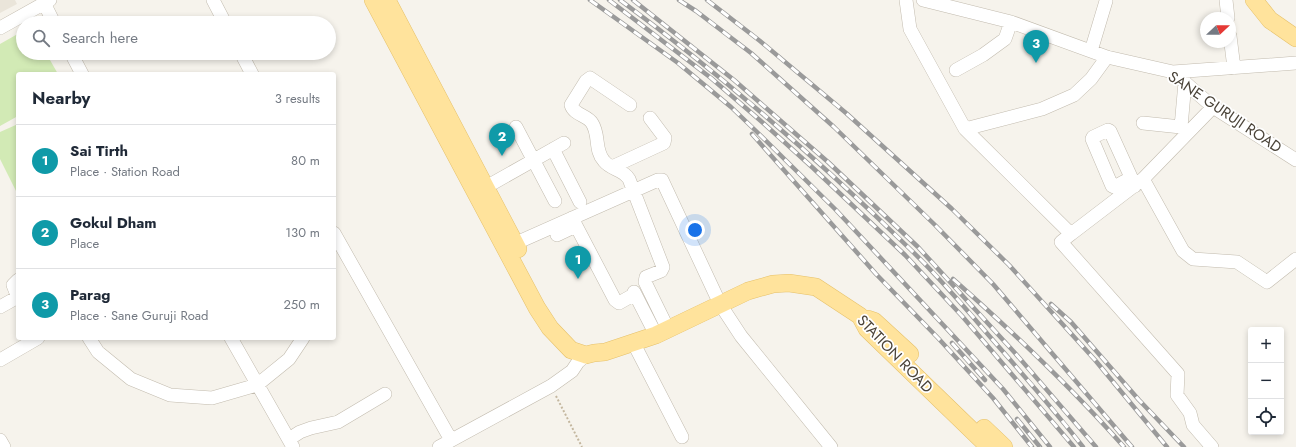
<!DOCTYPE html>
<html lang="en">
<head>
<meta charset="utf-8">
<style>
	body { margin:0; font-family:Jost,sans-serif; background:#f6f6f7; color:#1f2937 }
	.controls { position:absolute; right:12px; bottom:12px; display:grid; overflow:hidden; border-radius:4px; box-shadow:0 2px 6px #0003 }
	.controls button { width:36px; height:36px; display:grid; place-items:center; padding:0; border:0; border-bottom:1px solid #e0e1e3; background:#fff; color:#1f2937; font:20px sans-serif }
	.compass { position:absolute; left:1200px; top:12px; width:36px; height:36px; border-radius:50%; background:#fff; box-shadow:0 2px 6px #0003; rotate:68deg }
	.you { position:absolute; left:695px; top:230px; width:14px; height:14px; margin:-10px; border:3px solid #fff; border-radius:50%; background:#1a73e8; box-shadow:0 0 0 6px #1a73e833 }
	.badge { display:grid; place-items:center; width:26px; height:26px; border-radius:50%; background:#0b8043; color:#fff; font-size:13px; font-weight:700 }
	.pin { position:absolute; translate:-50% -33px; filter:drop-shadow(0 1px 2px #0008) }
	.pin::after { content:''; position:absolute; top:21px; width:14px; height:12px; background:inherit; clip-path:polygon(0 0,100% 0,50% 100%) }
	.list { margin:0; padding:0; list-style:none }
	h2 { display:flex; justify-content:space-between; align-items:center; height:52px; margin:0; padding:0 16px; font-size:17px }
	h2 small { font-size:13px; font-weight:400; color:#747a83 }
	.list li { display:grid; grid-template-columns:26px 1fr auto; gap:12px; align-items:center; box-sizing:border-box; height:72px; padding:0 16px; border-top:1px solid #e0e1e3 }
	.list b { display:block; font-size:15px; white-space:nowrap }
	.list p { margin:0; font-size:13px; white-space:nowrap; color:#747a83 }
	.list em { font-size:13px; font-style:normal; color:#747a83 }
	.icon { flex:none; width:22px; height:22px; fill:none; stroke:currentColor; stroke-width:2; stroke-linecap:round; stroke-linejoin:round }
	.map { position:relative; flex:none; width:1296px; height:447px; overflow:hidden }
	.search { position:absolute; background:#fff; box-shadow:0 2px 6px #0003; left:16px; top:16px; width:320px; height:44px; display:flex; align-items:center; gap:10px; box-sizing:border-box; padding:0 14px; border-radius:22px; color:#747a83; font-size:15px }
	.panel { position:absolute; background:#fff; box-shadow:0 2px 6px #0003; left:16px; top:72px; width:320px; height:268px; border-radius:4px }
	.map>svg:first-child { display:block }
</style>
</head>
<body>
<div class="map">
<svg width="1296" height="447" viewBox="0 0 1296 447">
	<rect width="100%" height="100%" fill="#f6f3ec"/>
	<!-- residential -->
	<path fill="#eae5da" d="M0,0H15L17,4L0,13Z"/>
	<!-- green -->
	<path fill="#d2eab5" d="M23,31V53H46L58,74H18V116L0,126V44Z
		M18,124V192L17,193L0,159V132Z"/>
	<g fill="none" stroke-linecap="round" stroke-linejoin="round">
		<defs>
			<path id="minor" d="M213,0L225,23
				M906,0L910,29L965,129L1071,234L1061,242L1178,374L1177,395L1190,413L1193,425L1212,447
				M923,0L1011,22L1107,57L1173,72L1213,107L1296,160
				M1226,0L1228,18
				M44,3L54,23
				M0,28L50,0
				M1230,36L1234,68
				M1091,51L1106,1
				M71,53L82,74
				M241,53L252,74
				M956,70L983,55L1005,39L1011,22
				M1173,72L1296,63
				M630,105L590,78L586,81L571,105C574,115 587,115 592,123C600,135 594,150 604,161C611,170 623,169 629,179L663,267L661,271L646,277L645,282L668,329
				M1143,123L1181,127L1185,82
				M516,127L555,201
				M965,129L1042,109L1074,95L1091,79L1107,57
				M553,149L580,202
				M612,167L664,143L665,138L650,118
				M1131,178L1114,187L1112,186L1092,139L1093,137L1108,130L1110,131L1135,186
				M1143,179L1183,251L1193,259L1237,262L1267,282L1296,259
				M479,191L564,143
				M572,218L615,300L619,303L635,294
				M334,233L451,440
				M1071,234L1143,179L1213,107
				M557,235L576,226
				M507,247L658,180H662L720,304L741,336L831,447
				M634,292L656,335
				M0,307L16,298L17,295L13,285L18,280
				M89,338L98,352L131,379L170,395L212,398L257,385L289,359L303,338
				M231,338L293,447
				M633,342L682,437
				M0,360L38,338
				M289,439L300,432L311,428L338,422L385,394
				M0,440L4,447
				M439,447L551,386L572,371L578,362L586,355"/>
			<path id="major" d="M373,0L537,308L550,328L571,350L586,355
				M387,0L518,249
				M1254,0L1270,20L1296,38
				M868,319L874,321L910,354
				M586,355L594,353L605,352L656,335L748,291L773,284L789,283L816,287L860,316L867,329L989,447
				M984,428L1004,447"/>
		</defs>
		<!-- minor casing -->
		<use href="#minor" stroke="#c2bbae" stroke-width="14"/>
		<!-- major casing -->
		<use href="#major" stroke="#e6c16a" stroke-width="18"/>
		<!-- path -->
		<path stroke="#c4b79f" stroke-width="2" stroke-dasharray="2 2" stroke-linecap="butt" d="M556,396L582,447"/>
		<!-- minor -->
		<use href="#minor" stroke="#fff" stroke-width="13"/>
		<!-- major -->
		<use href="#major" stroke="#ffe39c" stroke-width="17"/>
		<defs>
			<path id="rail" d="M590,0L678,63L731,107L756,131L835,209L1003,389L1050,447
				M609,0L711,78L762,122L813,168L905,255L962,316L1074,447
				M620,0C723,76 819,160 910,249C937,275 961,303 985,331C1018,369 1052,407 1083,447
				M633,0L734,80L828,162L918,247L1015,353L1096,447
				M679,0L696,11L751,53L834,127L935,225L993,284L1132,447
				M707,0L760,41L846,113L952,209L1009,265L1095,360L1167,447
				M752,134L876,274L938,338L993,398L1032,447
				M953,279C1013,332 1071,387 1124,447
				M1051,304L1071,322L1139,400L1184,447
				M952,343L985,380
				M1017,419L1040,447"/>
		</defs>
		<!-- rail casing -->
		<use href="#rail" stroke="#9a9a9a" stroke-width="4.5"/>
		<!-- rail -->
		<use href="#rail" stroke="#fff" stroke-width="3" stroke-dasharray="9" stroke-linecap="butt"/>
	</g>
	<g text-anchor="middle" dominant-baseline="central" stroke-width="3.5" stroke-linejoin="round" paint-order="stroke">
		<!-- street labels -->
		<g font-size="15" fill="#4b4439" stroke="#fff">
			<text transform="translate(1225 112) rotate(34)">SANE GURUJI ROAD</text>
			<text transform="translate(895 354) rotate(46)">STATION ROAD</text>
		</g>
	</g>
</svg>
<div class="controls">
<button>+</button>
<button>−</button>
<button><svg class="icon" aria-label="locate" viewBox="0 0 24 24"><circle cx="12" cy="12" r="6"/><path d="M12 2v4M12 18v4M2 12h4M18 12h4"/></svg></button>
</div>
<svg class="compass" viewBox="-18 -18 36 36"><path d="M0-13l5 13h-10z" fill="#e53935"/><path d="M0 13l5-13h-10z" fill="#747a83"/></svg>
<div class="you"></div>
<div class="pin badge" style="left:578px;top:279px;background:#0f9aa8">1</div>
<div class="pin badge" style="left:502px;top:156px;background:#0f9aa8">2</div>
<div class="pin badge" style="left:1036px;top:63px;background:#0f9aa8">3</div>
<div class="search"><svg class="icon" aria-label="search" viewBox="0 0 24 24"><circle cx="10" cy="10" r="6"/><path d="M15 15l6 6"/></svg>Search here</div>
<section class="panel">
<h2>Nearby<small>3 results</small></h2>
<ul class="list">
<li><span class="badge" style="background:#0f9aa8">1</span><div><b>Sai Tirth</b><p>Place · Station Road</p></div><em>80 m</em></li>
<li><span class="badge" style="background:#0f9aa8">2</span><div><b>Gokul Dham</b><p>Place</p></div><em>130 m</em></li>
<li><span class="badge" style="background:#0f9aa8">3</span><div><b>Parag</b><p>Place · Sane Guruji Road</p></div><em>250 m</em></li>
</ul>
</section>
</div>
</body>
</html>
